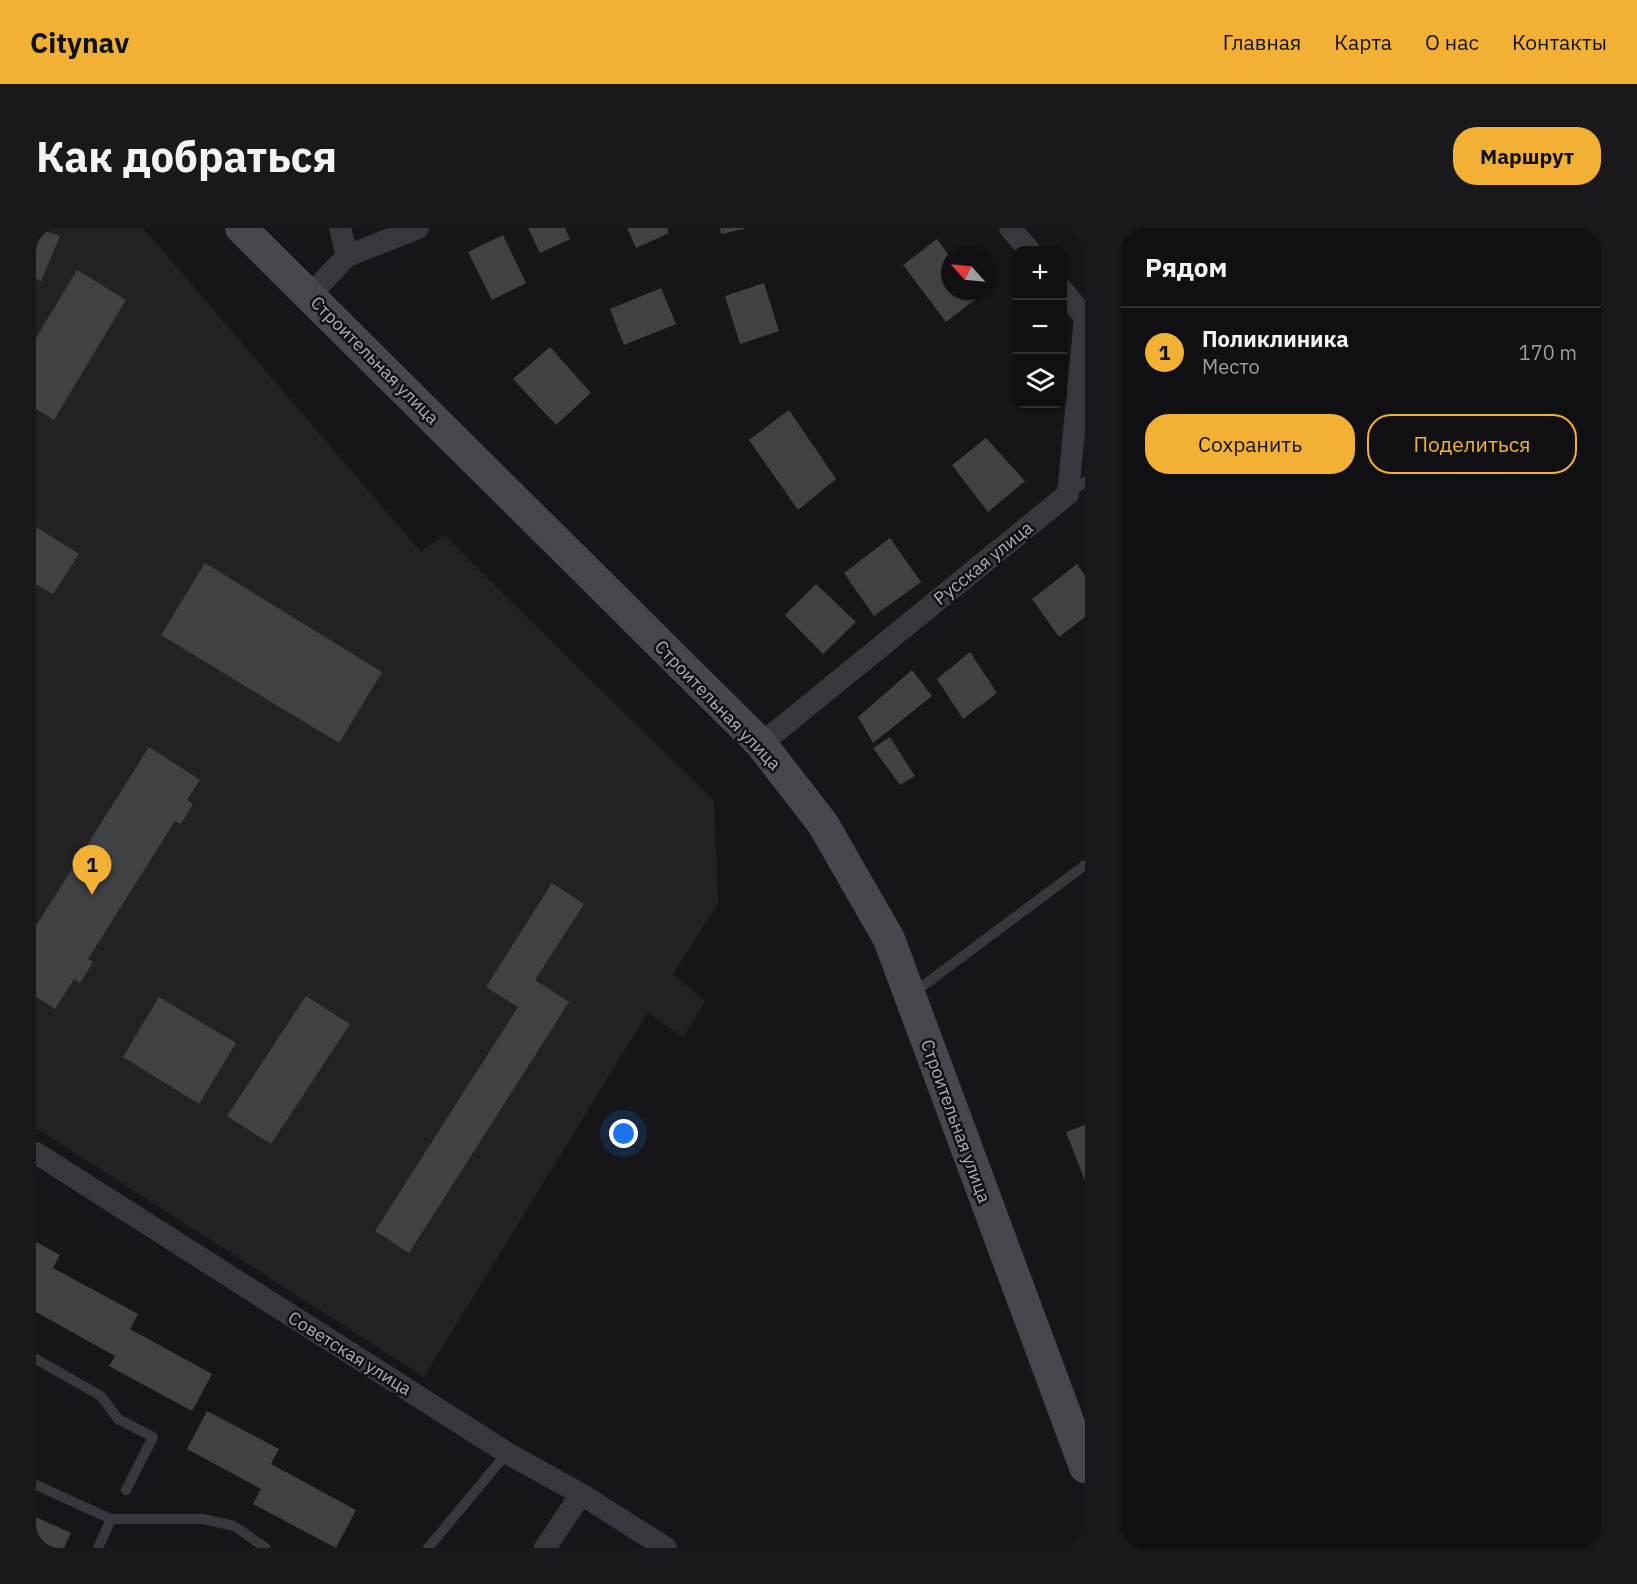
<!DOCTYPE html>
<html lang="ru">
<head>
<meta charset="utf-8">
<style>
	body { margin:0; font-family:"IBM Plex Sans",sans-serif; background:#19191b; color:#f1f3f6 }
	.controls { position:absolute; right:18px; top:18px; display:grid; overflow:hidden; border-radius:12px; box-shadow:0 2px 4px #0004 }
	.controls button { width:54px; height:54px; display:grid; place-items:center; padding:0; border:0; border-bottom:2px solid #303032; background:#101012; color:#f1f3f6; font:30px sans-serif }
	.compass { position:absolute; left:905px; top:18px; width:54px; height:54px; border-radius:50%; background:#101012; box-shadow:0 2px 4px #0004; rotate:297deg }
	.you { position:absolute; left:588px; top:906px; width:21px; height:21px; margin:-15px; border:4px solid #fff; border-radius:50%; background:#1a73e8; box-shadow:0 0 0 9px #1a73e833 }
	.badge { display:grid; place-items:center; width:39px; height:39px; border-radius:50%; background:#f2b134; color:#111; font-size:20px; font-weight:700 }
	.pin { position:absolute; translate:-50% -50px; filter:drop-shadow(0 2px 3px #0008) }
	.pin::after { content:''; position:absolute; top:32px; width:21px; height:18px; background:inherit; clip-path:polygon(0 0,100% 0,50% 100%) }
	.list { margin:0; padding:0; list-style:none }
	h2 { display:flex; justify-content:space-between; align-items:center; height:78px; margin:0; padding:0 24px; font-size:26px }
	h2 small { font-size:20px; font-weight:400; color:#9c9d9f }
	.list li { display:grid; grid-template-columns:39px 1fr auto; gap:18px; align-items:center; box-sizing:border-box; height:90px; padding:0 24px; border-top:2px solid #303032 }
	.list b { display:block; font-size:22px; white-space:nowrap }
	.list p { margin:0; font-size:20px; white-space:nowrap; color:#9c9d9f }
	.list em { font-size:20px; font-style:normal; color:#9c9d9f }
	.actions { display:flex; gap:12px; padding:18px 24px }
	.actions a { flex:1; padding:14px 0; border:2px solid #f2b134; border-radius:24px; text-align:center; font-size:21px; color:#f2b134 }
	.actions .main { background:#f2b134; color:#111 }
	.icon { flex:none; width:33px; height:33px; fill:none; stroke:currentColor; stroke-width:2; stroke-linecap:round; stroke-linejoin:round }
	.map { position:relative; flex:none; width:1049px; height:1320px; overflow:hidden; border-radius:24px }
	header { display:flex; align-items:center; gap:36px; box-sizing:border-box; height:84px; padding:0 30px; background:#f2b134; color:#111 }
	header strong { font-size:28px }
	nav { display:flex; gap:33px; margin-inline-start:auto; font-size:21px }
	.intro { display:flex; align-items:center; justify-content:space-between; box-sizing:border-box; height:144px; padding:0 36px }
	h1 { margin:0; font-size:42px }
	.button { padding:15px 27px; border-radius:24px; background:#f2b134; color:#111; font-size:21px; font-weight:700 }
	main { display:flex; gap:36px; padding:0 36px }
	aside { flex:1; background:#101012; border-radius:24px; box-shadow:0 2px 4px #0004 }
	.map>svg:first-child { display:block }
</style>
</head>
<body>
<header>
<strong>Citynav</strong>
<nav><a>Главная</a><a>Карта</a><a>О нас</a><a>Контакты</a></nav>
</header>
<div class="intro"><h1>Как добраться</h1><a class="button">Маршрут</a></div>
<main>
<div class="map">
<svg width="1049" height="1320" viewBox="0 0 1049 1320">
	<rect width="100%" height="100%" fill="#161618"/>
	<!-- built -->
	<path fill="#222225" d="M0,0H107L385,324L408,307L678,573L682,675L637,746L669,773L647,810L612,784L388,1149L0,900Z"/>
	<!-- building -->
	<path fill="#404145" d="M0,0L24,8L5,53L0,51Z
		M492,0H529L534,11L504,25Z
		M591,0H631L633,5L600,20Z
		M684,0H708V1L685,6Z
		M467,7L490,55L456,72L432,24Z
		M901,11L914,29V63H940L944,68L910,94L867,37Z
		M41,42L90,72L18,192L0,181V110Z
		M728,55L743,103L704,116L689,68Z
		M625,60L640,96L588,117L574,81Z
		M514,119L555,165L520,197L477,151Z
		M753,182L800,251L762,282L713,212Z
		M950,210L989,253L952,284L916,237Z
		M0,299L43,326L17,366L0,356Z
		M854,310L885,354L838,388L808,345Z
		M169,335L346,444L303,515L125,407Z
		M1041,336L1049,348V389L1023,409L996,371Z
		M780,356L820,394L787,426L749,387Z
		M934,424L961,465L927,491L901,451Z
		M876,442L896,468L837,515L822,489Z
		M854,509L879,548L864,557L837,520Z
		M113,519L164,552L151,572L157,576L145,596L139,593L52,731L57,734L44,755L38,751L19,781L0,769V698Z
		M516,655L548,676L499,752L533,774L373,1025L339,1003L482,779L450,759Z
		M270,768L314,796L235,916L191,888Z
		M123,769L200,815L163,876L87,829Z
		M1049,897V953L1030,904Z
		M0,1014L24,1027L17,1040L102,1086L94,1101L176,1146L156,1183L73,1138L79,1128L0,1084Z
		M171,1183L243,1221L235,1236L320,1282L300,1320L217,1276L225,1261L151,1221Z
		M0,1289L35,1305L28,1320H0Z"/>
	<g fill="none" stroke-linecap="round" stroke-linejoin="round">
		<!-- lane -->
		<path stroke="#37383d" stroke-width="10" d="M1034,264L1049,254
			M876,766L1049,637
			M0,1131L65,1168L82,1191L117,1209L90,1262
			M0,1257L75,1291H167L198,1298L230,1320
			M62,1320L75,1291
			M392,1320L471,1225"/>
		<!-- street -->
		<path stroke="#37383d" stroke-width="22" d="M974,0L993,22
			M311,28L382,0
			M1026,62L1049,89
			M274,67L311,28L304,0
			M725,516L1032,266L1049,89
			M0,925L471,1225L545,1266L630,1320
			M509,1320L545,1266"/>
		<!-- secondary -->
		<path stroke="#45474d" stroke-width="32" d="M205,0L725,516L787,596L853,711L1049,1239"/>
	</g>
	<g text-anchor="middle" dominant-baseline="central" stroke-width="5" stroke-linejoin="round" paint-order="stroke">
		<!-- street labels -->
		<g font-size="18" fill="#a8adb8" stroke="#111113">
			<text transform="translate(339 132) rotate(45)">Строительная улица</text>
			<text transform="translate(947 335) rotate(-39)">Русская улица</text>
			<text transform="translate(682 477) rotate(46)">Строительная улица</text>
			<text transform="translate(920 893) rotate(70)">Строительная улица</text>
			<text transform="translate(314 1125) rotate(32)">Советская улица</text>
		</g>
	</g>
</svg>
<div class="controls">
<button>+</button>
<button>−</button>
<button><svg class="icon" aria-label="layers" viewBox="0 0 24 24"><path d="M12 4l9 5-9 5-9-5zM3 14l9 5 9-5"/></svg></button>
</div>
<svg class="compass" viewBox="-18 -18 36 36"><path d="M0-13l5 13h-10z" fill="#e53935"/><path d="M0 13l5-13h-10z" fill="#9c9d9f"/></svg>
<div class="you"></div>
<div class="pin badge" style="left:56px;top:667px">1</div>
</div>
<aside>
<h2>Рядом<small></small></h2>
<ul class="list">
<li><span class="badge">1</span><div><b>Поликлиника</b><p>Место</p></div><em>170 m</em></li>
</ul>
<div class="actions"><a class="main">Сохранить</a><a>Поделиться</a></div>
</aside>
</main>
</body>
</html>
